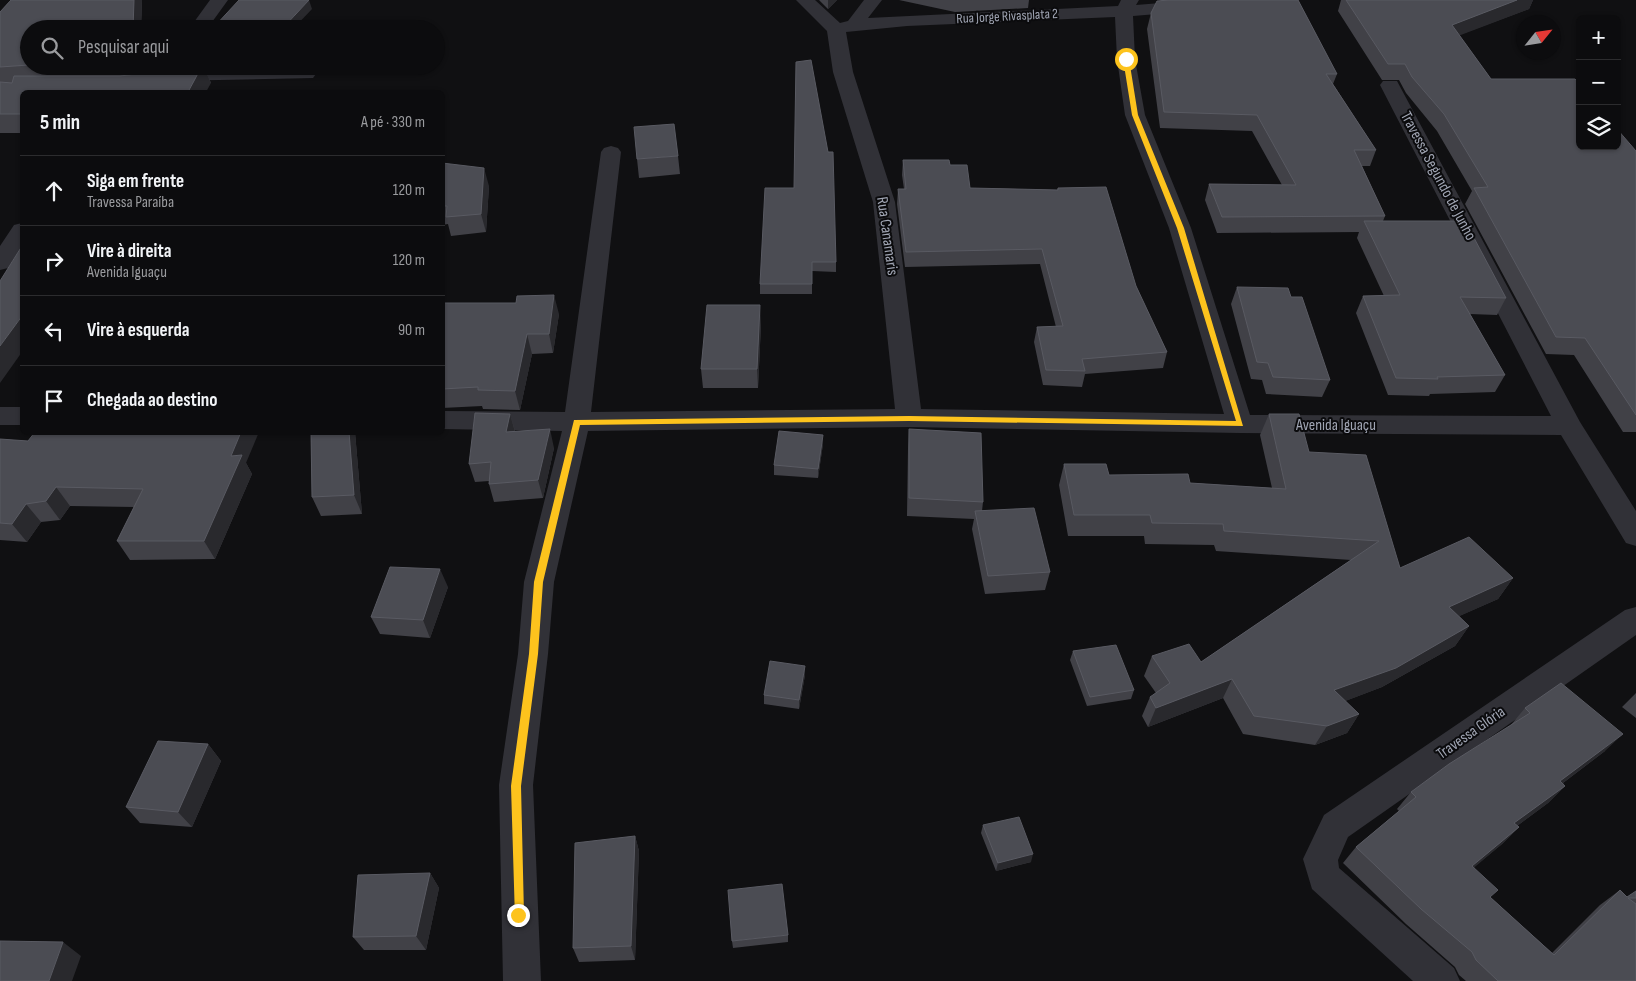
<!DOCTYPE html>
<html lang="pt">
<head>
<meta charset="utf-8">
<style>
	body { margin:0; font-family:"Sofia Sans Condensed",sans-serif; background:#1a1a1c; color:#f1f3f6 }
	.controls { position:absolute; right:15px; top:15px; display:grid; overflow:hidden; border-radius:8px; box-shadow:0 1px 4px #0004 }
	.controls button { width:45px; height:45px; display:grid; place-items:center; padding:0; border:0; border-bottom:1px solid #2c2c2e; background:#0c0c0e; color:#f1f3f6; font:25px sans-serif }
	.compass { position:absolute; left:1516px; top:15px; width:45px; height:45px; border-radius:50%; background:#0c0c0e; box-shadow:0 1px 4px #0004; rotate:60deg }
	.stop { position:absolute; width:15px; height:15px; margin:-11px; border:4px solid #fdc31d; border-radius:50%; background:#fff }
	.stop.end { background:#fdc31d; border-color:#fff; box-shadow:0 1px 5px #0008 }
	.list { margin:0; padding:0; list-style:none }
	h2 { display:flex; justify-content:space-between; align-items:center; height:65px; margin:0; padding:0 20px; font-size:21px }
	h2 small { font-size:16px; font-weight:400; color:#9a9b9e }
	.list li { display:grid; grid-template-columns:32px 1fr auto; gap:15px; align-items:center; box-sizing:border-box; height:70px; padding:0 20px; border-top:1px solid #2c2c2e }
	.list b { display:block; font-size:19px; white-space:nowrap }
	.list p { margin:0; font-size:16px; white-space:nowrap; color:#9a9b9e }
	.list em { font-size:16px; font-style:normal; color:#9a9b9e }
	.icon { flex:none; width:28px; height:28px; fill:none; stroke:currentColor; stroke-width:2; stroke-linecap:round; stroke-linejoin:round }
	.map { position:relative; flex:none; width:1636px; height:981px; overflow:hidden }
	.search { position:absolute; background:#0c0c0e; box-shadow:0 1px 4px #0004; left:20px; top:20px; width:425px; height:55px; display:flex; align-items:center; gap:12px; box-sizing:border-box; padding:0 18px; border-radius:28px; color:#9a9b9e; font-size:19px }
	.panel { position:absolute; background:#0c0c0e; box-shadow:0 1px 4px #0004; left:20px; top:90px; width:425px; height:345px; border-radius:8px }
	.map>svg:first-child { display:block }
</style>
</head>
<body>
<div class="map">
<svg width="1636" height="981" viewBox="0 0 1636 981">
	<rect width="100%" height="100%" fill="#101012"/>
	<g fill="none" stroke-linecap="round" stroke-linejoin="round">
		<!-- minor -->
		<path fill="#313137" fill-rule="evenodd" d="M210,0H228L207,29H189Z
			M796,0H815L840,23L848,21L864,0H882L868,18L1118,6L1121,0H1139L1136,5L1198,0H1276L1273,4L1267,5L1133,16L1135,59L1145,115L1191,228L1250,415L1551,416L1380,85L1383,81H1397L1580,422L1636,511V546L1626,543L1561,435L1240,433L909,427L588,431L554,582L548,654L533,785L541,981H503L499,785L518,654L524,582L562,431L442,429V411L565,412L601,152L604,148L611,146L618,148L621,152L591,412L895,409L873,202L833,72L827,31ZM1115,17L1117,59L1125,115L1169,228L1224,414L921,409L895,202L853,72L846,32L907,26Z
			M306,68L313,70L316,74L313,78L170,81L163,79L160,75L163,71L170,69Z
			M22,223V246L8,268L0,270V246L14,225Z
			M0,407H22V425H0Z
			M1636,607V635L1348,837L1338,860L1339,868L1454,968L1460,981H1413L1312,889L1303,859L1324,815L1625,610Z"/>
	</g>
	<!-- wall -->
	<path fill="#414147" d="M11,0H142L141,29H29V66H219V67L204,68L211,83L22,92V133H0V12Z
		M819,0H837L828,9Z
		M899,0H1029L1028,8L955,12Z
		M1161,0H1298L1337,74L1333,84L1376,150L1370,166H1362L1385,216L1383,221L1506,298L1497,315L1470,314L1505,375L1495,392L1430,394L1429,396L1388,395L1356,313L1363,296H1384L1357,238L1359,232L1217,233L1205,200L1209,184L1282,185L1252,131L1160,128L1147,29L1151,13Z
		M1341,0H1533L1529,9L1459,35L1491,79L1636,151V432H1623L1574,355L1546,354L1465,204L1472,191L1437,131L1406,93L1399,80H1382L1338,11Z
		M678,156L680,174L639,178L637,159Z
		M903,160L950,165L970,188L1057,190L1058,188L1136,286L1167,352L1163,368L1085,374L1082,387L1043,385L1034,342L1037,327H1056L1040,264L905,267L897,204L898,189H904L902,175Z
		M442,163L489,186L486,232L451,236L448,224L442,225Z
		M794,188L836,262V272L812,271V294H760V284Z
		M1237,287L1291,297L1330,380L1322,397L1266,394L1262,380L1251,379L1231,304Z
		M442,303L559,314L553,353L532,354L520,410L483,409L482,406L442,408Z
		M761,324L758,388H703L701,369Z
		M510,414L515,431L554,448L543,498L494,502L489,484V481L475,482L469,464Z
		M1269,414L1309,452L1400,568L1513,578L1498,599L1459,616L1469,626L1455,646L1382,687L1345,701L1359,714L1347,733L1315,745L1243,734L1223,698L1148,727L1142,716L1150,697L1156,693L1144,676L1152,656L1201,662L1351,560L1216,551L1214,545L1145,544L1144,536H1068L1059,485L1064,464L1109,475L1190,483L1272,488L1260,435Z
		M909,429L983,502L982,511L1050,572L1045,590L985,594L972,529L974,519L907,516L908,448Z
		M311,432H355L362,514L321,516L312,497Z
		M0,439L246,463L252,474L215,559L130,560L117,541L134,507L70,506L60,520L41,522L27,542L0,540Z
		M823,444L818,478L774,475V465Z
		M448,587L430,638L380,634L371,617Z
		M1073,651L1134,690L1131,699L1087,706L1070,660Z
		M805,675L799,709L764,704V695Z
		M1636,693V718L1622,707Z
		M1525,708L1605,751L1563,783L1565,786L1548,803L1517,826L1519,827L1502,844L1474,867L1490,897L1552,953L1600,905L1620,890L1627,897L1636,891V981H1466L1459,975L1455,967L1406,924L1343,863L1356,847L1399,811L1397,809L1411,792L1510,726Z
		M208,744L221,761L192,827L140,823L126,807Z
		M983,825L1031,862L996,871L981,833Z
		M635,836L639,851L635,960L579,962L573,948Z
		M430,873L439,888L426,950H364L353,937Z
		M788,935V942L733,948L732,941Z"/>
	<!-- shaded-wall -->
	<path fill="#29292d" d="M134,0H142L141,29H133Z
		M309,0L312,9L293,29H282Z
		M828,0H837L828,9Z
		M1517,0H1533L1529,9L1445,41L1452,25Z
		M135,66H159L141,78Z
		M202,66H203L211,83L206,92H188Z
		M484,168L489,186L486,232L481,214Z
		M554,295L559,314L553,353L549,334Z
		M760,305L761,324L758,388L757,369Z
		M22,316V352L0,383V346Z
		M527,334L532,354L520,410L515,391Z
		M510,414L515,432H506Z
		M550,429L554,448L543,498L538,480Z
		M241,432H259L246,463L252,474L215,559L204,541L231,456Z
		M349,432H355L362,514L354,495Z
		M823,435V444L818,478V469Z
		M56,487L70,506L60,520L46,501Z
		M26,504L41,522L27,542L12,524Z
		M440,569L448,587L430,638L423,620Z
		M1513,578L1498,599L1435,627L1449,607Z
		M1469,626L1455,646L1382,687L1322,710L1334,690Z
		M805,666V675L799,709V700Z
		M1232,679L1223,698L1148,727L1156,708Z
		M1359,714L1347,733L1315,745L1327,726Z
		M1623,734L1605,751L1543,798L1560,781Z
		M208,744L221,761L192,827L178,812Z
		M1565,786L1548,803L1498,840L1514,823Z
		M1519,827L1502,844L1457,882L1472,866Z
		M635,836L639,851L635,960L631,946Z
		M1033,854L1031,862L996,871L998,863Z
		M430,873L439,888L426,950L416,936Z
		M63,942L81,956L72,981H49Z"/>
	<!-- building -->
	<path fill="#4b4c53" stroke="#595a62" d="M11,0H134L133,29H29V65L0,67V12Z
		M239,0H309L282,29H224L223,26L214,27Z
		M1169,0H1298L1337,74H1326L1376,150H1354L1385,216L1222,217L1209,184L1296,185L1257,115L1164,112L1151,13L1157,1Z
		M1346,0H1517L1452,25L1491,79H1575L1580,84V146H1617V129L1636,151V415L1585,338L1556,337L1474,188L1488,187L1444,114L1412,77L1405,64H1388Z
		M223,26L222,29H190Z
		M811,60L828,152H833L836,262H812V284H760L765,188H794L796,62Z
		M158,66H202L188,92H22V114H0V82L12,83L14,76H120L145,73Z
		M674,124L678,156L637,159L634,127Z
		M903,160H949L950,165H967L970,188L1058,190V188L1106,187L1136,286L1167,352L1082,359L1085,371L1046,370L1037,327L1063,326L1042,249L906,252L898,189H906Z
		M442,163L484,168L481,214L446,217L447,206H442Z
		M1364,221H1465L1506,298L1460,297L1505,375L1437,377L1438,379L1396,378L1363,296L1400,295Z
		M22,246V316L0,346V281Z
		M1237,287L1288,288L1291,297H1302L1330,380L1273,377L1268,363L1257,362Z
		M554,295L549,334H527L515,391L478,390V387L442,389V303H516L517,296Z
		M707,305H760L757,369H701Z
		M475,413L510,414L506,432L550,429L538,480L489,484L491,462L469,464Z
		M1269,414H1299L1309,452L1366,455L1400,568L1469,537L1513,578L1449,607L1469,626L1396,668L1334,690L1359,714L1327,726L1254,716L1232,679L1156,708L1150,697L1170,683L1152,656L1189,644L1201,662L1379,541L1224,531L1223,524L1152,523L1150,515H1074L1064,464H1106L1109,475L1188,474L1190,483L1286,489Z
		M909,429L981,433L983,502L909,498Z
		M779,431L823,435L818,469L774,465Z
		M35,432H241L231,456L242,455L204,541H117L143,489L56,487L46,501L26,504L12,524L0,523V439L28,441Z
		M311,432H349L354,495L312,497Z
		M1034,508L1050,572L988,576L975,511Z
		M390,567L440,569L423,620L371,617Z
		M1116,645L1134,690L1090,697L1073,651Z
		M770,661L805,666L799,700L764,695Z
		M1561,683L1623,734L1560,781L1565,786L1514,823L1519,827L1472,866L1498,890L1490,897L1554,955L1620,890L1627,897L1636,891V898H1628L1636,904V981H1498L1476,960L1472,952L1421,909L1356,847L1416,797L1411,792L1449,764L1530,713L1525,708Z
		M158,741L208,744L178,812L126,807Z
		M1019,817L1033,854L998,863L983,825Z
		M635,836L631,946L573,948L575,843Z
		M430,873L416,936L353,937L358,875Z
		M782,884L788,935L732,941L728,890Z
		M0,941L63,942L49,981H0Z"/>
	<!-- route -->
	<path fill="#fdc31d" d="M1126,57L1129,59L1138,115L1184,228L1243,426L909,421L580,425L543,582L538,654L521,786L524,915L522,919H515L511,786L529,654L534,582L574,420L909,416L1236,421L1177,228L1132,115L1123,59Z"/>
	<g text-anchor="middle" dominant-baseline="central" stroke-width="4" stroke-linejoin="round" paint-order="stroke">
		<!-- far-street labels -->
		<g font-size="14" fill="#a0a5b3" stroke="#0b0b0d">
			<text transform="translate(1007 16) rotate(-3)">Rua Jorge Rivasplata 2</text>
		</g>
		<!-- street labels -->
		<g font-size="16" fill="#a0a5b3" stroke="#0b0b0d">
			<text transform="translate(1438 176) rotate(62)">Travessa Segundo de Junho</text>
			<text transform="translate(887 236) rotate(82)">Rua Canamaris</text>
			<text x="1336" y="425">Avenida Iguaçu</text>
			<text transform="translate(1471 733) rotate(-35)">Travessa Glória</text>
		</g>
	</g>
</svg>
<div class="controls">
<button>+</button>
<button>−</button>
<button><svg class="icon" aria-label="layers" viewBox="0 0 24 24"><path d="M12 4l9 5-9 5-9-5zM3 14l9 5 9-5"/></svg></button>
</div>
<svg class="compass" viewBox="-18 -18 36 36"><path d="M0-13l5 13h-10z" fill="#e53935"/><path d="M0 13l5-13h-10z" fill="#9a9b9e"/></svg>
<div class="stop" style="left:1126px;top:59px"></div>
<div class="stop end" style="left:518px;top:915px"></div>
<div class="search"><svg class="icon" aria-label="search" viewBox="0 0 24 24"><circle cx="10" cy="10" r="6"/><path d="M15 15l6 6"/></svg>Pesquisar aqui</div>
<section class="panel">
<h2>5 min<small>A pé · 330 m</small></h2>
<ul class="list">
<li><svg class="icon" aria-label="ahead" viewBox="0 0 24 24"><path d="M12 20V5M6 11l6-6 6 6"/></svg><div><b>Siga em frente</b><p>Travessa Paraíba</p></div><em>120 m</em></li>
<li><svg class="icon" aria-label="right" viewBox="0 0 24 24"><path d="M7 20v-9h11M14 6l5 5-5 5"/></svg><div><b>Vire à direita</b><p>Avenida Iguaçu</p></div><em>120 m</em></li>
<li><svg class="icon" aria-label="left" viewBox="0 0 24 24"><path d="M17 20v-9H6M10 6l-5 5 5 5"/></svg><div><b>Vire à esquerda</b></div><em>90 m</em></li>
<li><svg class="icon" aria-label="arrive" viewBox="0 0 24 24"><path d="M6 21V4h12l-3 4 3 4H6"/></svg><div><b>Chegada ao destino</b></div></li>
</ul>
</section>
</div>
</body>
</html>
